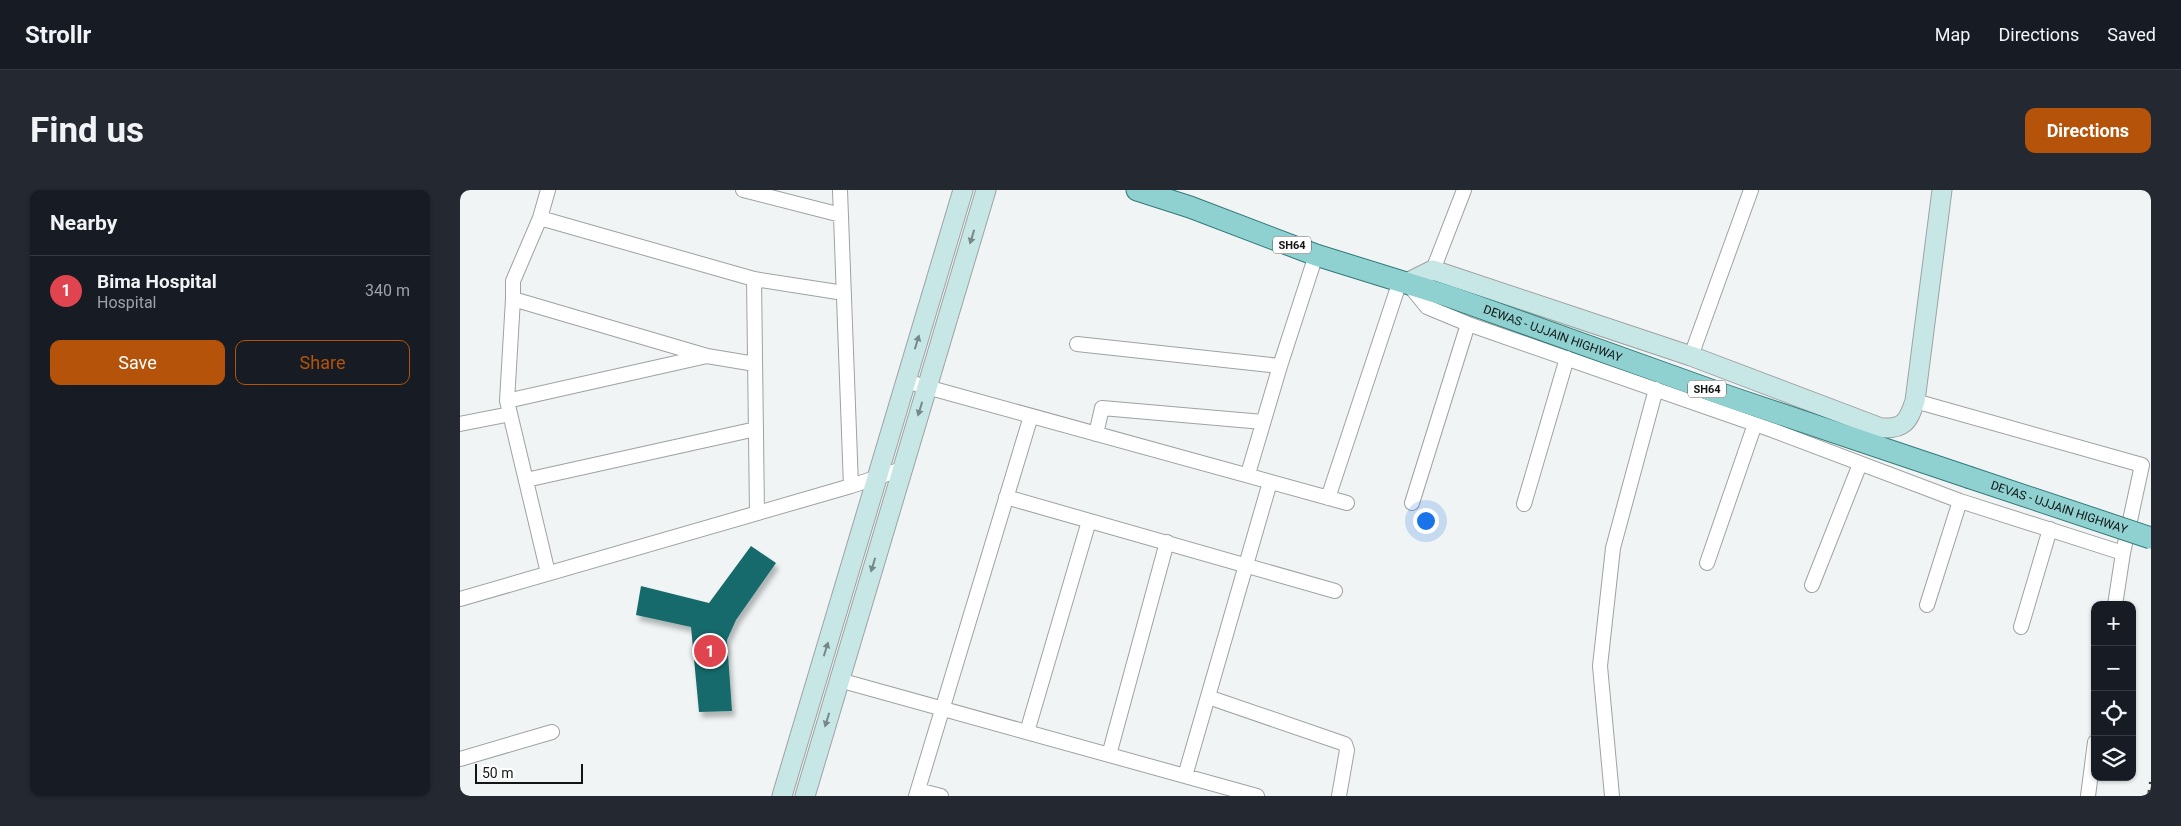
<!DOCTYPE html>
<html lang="en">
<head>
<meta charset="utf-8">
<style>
	body { margin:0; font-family:Roboto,sans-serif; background:#242831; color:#f1f3f6 }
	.controls { position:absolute; right:15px; bottom:15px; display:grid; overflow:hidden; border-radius:10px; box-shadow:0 1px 4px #0004 }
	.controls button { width:45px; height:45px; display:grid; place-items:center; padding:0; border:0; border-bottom:1px solid #363941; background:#171b24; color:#f1f3f6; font:25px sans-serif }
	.scale { position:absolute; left:15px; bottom:12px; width:108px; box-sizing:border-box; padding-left:5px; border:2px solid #131414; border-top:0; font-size:14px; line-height:18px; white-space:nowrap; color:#131414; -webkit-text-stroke:4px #fff; paint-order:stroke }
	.you { position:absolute; left:965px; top:330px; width:18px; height:18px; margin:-12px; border:4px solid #fff; border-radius:50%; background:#1a73e8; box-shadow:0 0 0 8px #1a73e833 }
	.badge { display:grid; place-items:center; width:32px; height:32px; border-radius:50%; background:#b45309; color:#fff; font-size:16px; font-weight:700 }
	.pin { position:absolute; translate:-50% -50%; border:2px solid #fff; box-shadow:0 1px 5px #0006 }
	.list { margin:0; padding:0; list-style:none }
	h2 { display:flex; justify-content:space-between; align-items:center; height:65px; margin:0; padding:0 20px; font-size:21px }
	h2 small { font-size:16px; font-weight:400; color:#9ea1a6 }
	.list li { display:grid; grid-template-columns:32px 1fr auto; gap:15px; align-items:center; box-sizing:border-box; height:70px; padding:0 20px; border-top:1px solid #363941 }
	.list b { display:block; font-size:19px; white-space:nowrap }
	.list p { margin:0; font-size:16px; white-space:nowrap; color:#9ea1a6 }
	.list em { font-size:16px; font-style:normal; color:#9ea1a6 }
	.actions { display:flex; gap:10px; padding:15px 20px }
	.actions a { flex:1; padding:11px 0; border:1px solid #b45309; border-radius:10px; text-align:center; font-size:18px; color:#b45309 }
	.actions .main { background:#b45309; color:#fff }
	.icon { flex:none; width:28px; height:28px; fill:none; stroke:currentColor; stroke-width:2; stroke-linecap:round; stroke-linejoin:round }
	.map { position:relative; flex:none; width:1691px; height:606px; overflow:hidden; border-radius:10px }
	header { display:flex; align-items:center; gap:30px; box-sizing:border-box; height:70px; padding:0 25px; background:#171b24; border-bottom:1px solid #363941 }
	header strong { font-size:24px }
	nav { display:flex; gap:28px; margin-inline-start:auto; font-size:18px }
	.intro { display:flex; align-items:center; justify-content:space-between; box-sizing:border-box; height:120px; padding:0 30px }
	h1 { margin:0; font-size:35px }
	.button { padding:12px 22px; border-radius:10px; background:#b45309; color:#fff; font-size:18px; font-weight:700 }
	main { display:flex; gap:30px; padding:0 30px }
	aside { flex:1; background:#171b24; border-radius:10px; box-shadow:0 1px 4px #0004 }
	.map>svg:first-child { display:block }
</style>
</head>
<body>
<header>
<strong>Strollr</strong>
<nav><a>Map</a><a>Directions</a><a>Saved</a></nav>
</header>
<div class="intro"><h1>Find us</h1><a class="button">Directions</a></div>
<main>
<aside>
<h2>Nearby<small></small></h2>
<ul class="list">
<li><span class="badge" style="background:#e0444e">1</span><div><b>Bima Hospital</b><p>Hospital</p></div><em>340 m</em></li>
</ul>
<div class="actions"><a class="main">Save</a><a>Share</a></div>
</aside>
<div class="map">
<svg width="1691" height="606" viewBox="0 0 1691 606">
	<defs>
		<filter id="shadow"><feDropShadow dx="3" dy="5.5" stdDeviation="2.5" flood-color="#0004"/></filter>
	</defs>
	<rect width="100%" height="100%" fill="#f0f4f4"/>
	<!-- building -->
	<path fill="#186b6c" filter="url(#shadow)" d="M291,356L316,373L276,430L267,450L272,521L239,522L231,437L176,425L181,396L249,413Z"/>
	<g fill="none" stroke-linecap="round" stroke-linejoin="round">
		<defs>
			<path id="street" d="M88,0L80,28L53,91V109L247,166L295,174
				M283,0L381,25
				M380,0L391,296
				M80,28L294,89L384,103
				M973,80L1004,0
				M294,89L297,323
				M949,95L967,117L1008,134L1312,240L1500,311L1663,363
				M617,154L820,176
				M1231,166L1291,0
				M445,191L887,313
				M47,211L53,109
				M1455,211L1682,275L1663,363L1655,415
				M0,234L50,224
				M636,244L642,218L803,232
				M788,284L820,176L856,65
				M66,290L296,239
				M546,307L875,401
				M868,308L940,91
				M952,313L1008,134
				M1064,314L1107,168
				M1247,373L1295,234
				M88,383L47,211L247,166
				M1352,395L1400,274
				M0,409L391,296L442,279
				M1467,415L1500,311
				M1561,437L1590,339
				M379,490L797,606
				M748,507L885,554L887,560L879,606
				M567,542L629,331
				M649,565L707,352
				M0,569L92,542
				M725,586L810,292
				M458,600L481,606
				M456,606L571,226
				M1152,606L1140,476L1153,358L1196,199
				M1628,606L1635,552"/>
			<path id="secondary" d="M947,93L973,80L1231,166L1421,238C1444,239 1448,232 1455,211L1482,0
				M322,606L503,0
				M345,606L526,0"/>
			<g id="primary">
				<path id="s1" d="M677,0L730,17L856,65L988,106L1270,207L1508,287"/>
			</g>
		</defs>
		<!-- street casing -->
		<use href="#street" stroke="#9fa2a2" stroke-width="16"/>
		<!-- secondary casing -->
		<use href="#secondary" stroke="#9fa2a2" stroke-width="21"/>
		<!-- primary casing -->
		<use href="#primary" stroke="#337979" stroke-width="23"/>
		<!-- street -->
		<use href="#street" stroke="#fff" stroke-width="14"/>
		<!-- secondary -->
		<use href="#secondary" stroke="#c7e7e7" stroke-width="19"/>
		<!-- primary -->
		<use href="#primary" stroke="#8fd0d0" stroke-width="21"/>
		<!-- rail -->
		<path stroke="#3a3b3b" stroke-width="4" stroke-dasharray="6 6" stroke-linecap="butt" d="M1689,606L1691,592"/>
		<defs>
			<g id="primary-bridge">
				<path id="s2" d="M1508,287L1691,348"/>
			</g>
		</defs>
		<!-- primary-bridge casing -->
		<use href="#primary-bridge" stroke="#337979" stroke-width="23" stroke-linecap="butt"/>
		<!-- primary-bridge -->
		<use href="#primary-bridge" stroke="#8fd0d0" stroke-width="21"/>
	</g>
	<!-- one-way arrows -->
	<defs><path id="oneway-solid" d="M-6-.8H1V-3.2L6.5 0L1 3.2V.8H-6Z" transform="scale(1.25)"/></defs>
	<g fill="#768888">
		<use href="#oneway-solid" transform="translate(512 47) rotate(107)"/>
		<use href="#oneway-solid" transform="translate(457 152) rotate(-73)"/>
		<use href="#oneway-solid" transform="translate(460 219) rotate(107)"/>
		<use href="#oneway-solid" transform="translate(413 375) rotate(107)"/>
		<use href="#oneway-solid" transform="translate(366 459) rotate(-73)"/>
		<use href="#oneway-solid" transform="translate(367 530) rotate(107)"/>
	</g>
	<g text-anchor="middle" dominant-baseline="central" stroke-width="5" stroke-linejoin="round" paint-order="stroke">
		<!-- shield labels -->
		<g fill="#fff" stroke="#5a5a5a" stroke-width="1">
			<rect x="813" y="46.5" width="38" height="17" rx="4"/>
			<rect x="1228" y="190.5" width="38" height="17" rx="4"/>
		</g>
		<g font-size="11" font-weight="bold" fill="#131414">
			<text x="832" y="55">SH64</text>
			<text x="1247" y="199">SH64</text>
		</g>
		<!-- street labels -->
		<g font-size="12" fill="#131414" stroke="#fff">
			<text stroke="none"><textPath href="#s1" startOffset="440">DEWAS - UJJAIN HIGHWAY</textPath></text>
			<text stroke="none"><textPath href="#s2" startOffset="96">DEVAS - UJJAIN HIGHWAY</textPath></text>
		</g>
	</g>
</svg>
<div class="controls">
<button>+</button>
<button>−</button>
<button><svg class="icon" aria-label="locate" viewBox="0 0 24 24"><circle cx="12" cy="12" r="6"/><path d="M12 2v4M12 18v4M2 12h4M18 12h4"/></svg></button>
<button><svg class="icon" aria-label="layers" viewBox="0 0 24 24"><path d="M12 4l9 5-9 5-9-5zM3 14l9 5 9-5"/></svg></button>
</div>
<div class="scale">50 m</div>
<div class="you"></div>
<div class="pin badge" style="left:250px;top:461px;background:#e0444e">1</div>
</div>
</main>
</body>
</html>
